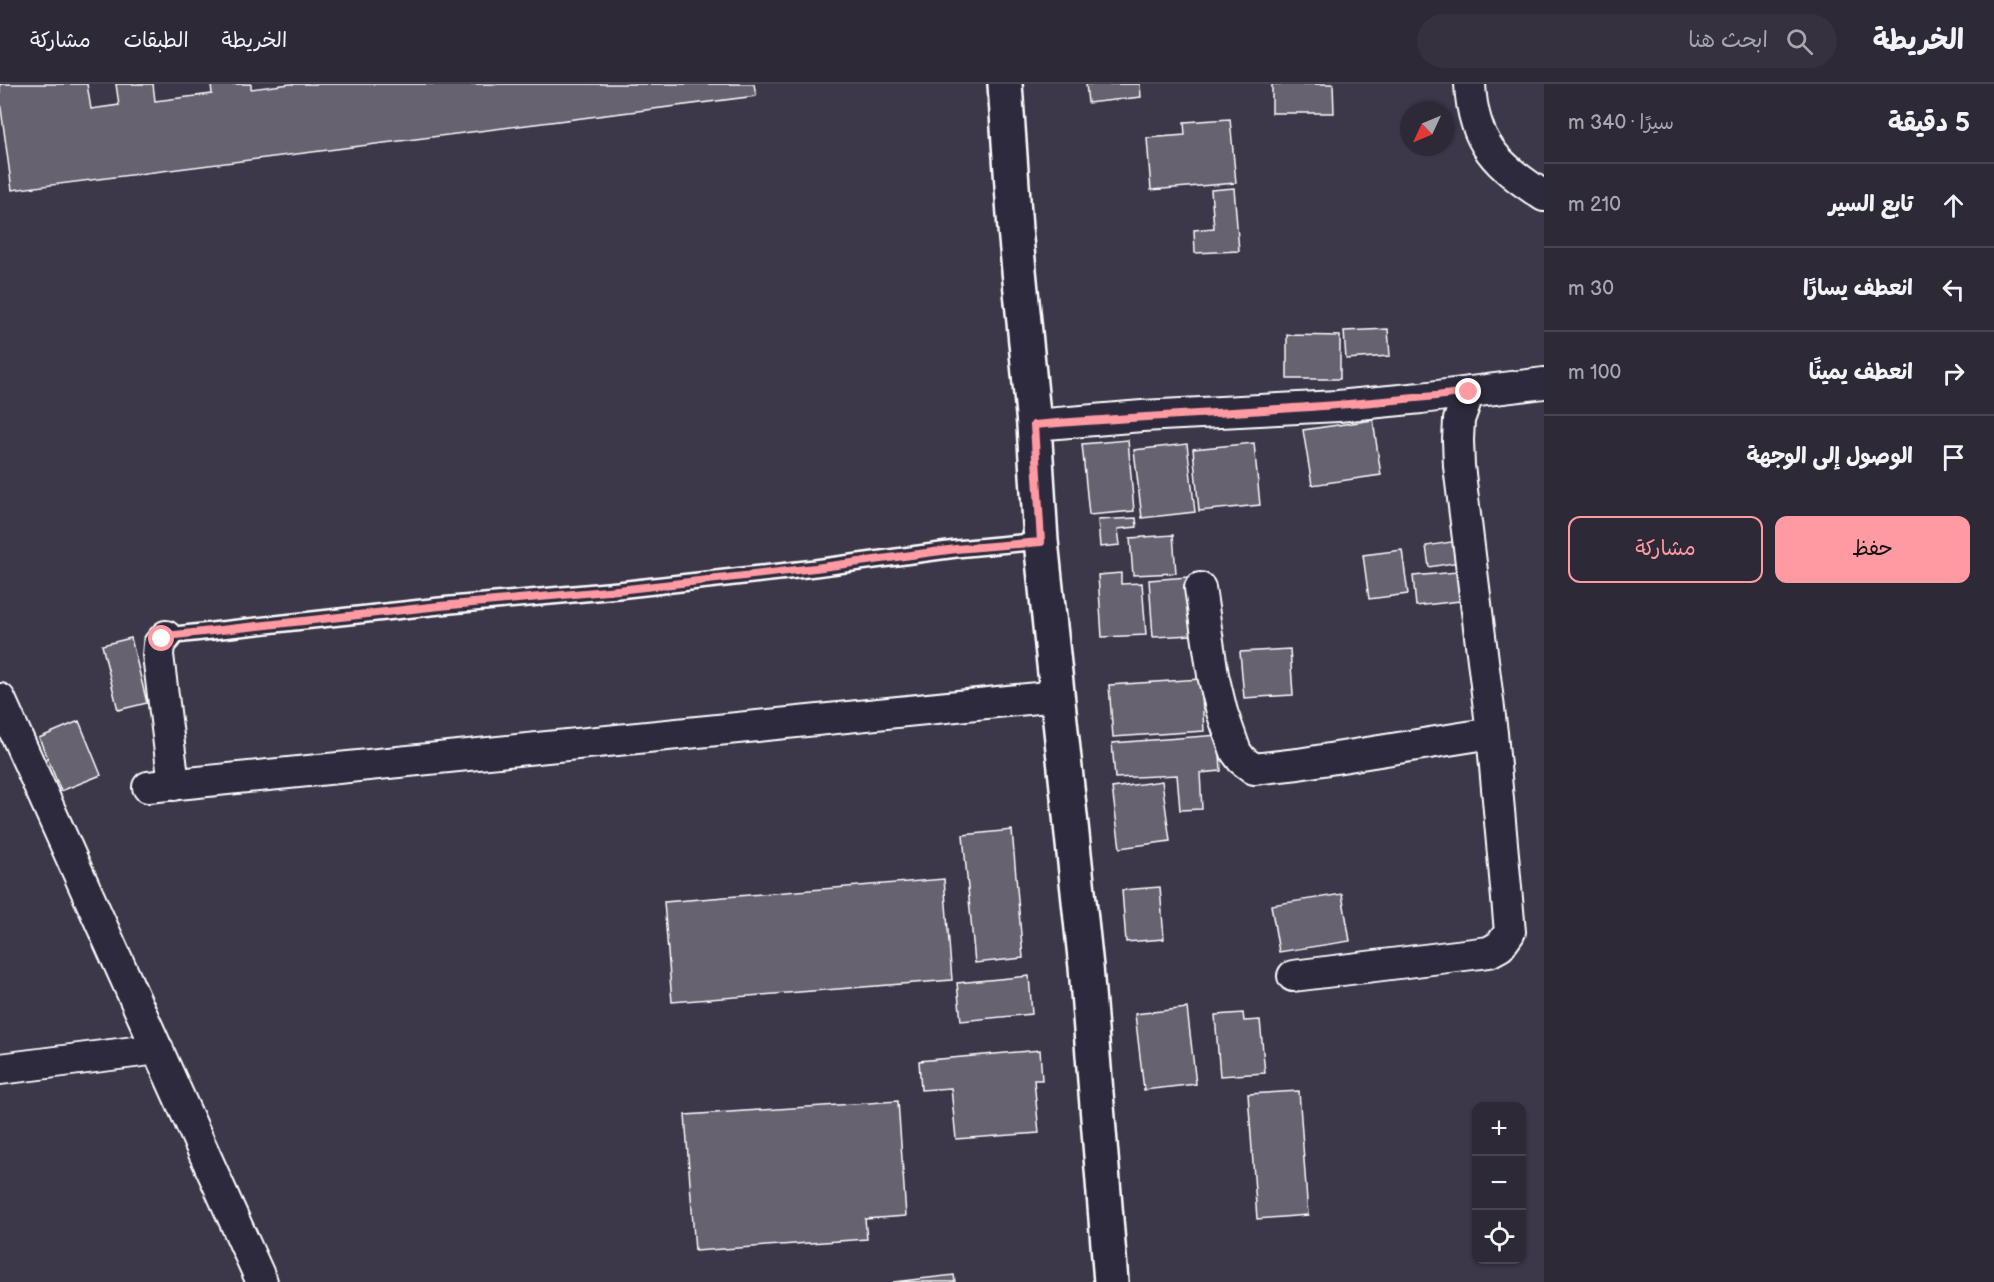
<!DOCTYPE html>
<html lang="ar">
<head>
<meta charset="utf-8">
<style>
	body { margin:0; font-family:"Balsamiq Sans","Playpen Sans Arabic",sans-serif; background:#35313f; color:#f1f3f6; direction:rtl }
	.controls { position:absolute; right:18px; bottom:18px; display:grid; overflow:hidden; border-radius:12px; box-shadow:0 2px 4px #0004 }
	.controls button { width:54px; height:54px; display:grid; place-items:center; padding:0; border:0; border-bottom:2px solid #484552; background:#2d2937; color:#f1f3f6; font:30px sans-serif }
	.compass { position:absolute; left:1400px; top:18px; width:54px; height:54px; border-radius:50%; background:#2d2937; box-shadow:0 2px 4px #0004; rotate:226deg }
	.stop { position:absolute; width:18px; height:18px; margin:-14px; border:4px solid #ff9aa2; border-radius:50%; background:#fff }
	.stop.end { background:#ff9aa2; border-color:#fff; box-shadow:0 2px 6px #0008 }
	.list { margin:0; padding:0; list-style:none }
	h2 { display:flex; justify-content:space-between; align-items:center; height:78px; margin:0; padding:0 24px; font-size:26px }
	h2 small { font-size:20px; font-weight:400; color:#a7a6ad }
	.list li { display:grid; grid-template-columns:39px 1fr auto; gap:18px; align-items:center; box-sizing:border-box; height:84px; padding:0 24px; border-top:2px solid #484552 }
	.list b { display:block; font-size:22px; white-space:nowrap }
	.list em { font-size:20px; font-style:normal; color:#a7a6ad }
	.actions { display:flex; gap:12px; padding:18px 24px }
	.actions a { flex:1; padding:14px 0; border:2px solid #ff9aa2; border-radius:12px; text-align:center; font-size:21px; color:#ff9aa2 }
	.actions .main { background:#ff9aa2; color:#111 }
	.icon { flex:none; width:33px; height:33px; fill:none; stroke:currentColor; stroke-width:2; stroke-linecap:round; stroke-linejoin:round }
	.map { position:relative; flex:none; width:1544px; height:1198px; overflow:hidden; direction:ltr }
	header { display:flex; align-items:center; gap:36px; box-sizing:border-box; height:84px; padding:0 30px; background:#2d2937; border-bottom:2px solid #484552 }
	header strong { font-size:28px }
	nav { display:flex; gap:33px; margin-inline-start:auto; font-size:21px }
	.search { width:420px; height:54px; background:#35313f; display:flex; align-items:center; gap:15px; box-sizing:border-box; padding:0 21px; border-radius:33px; color:#a7a6ad; font-size:22px }
	main { display:flex }
	aside { flex:1; background:#2d2937 }
	.map>svg:first-child { display:block }
</style>
</head>
<body>
<header>
<strong>الخريطة</strong>
<div class="search"><svg class="icon" aria-label="search" viewBox="0 0 24 24"><circle cx="10" cy="10" r="6"/><path d="M15 15l6 6"/></svg>ابحث هنا</div>
<nav><a>الخريطة</a><a>الطبقات</a><a>مشاركة</a></nav>
</header>
<main>
<aside>
<h2>5 دقيقة<small>سيرًا · 340 m</small></h2>
<ul class="list">
<li><svg class="icon" aria-label="ahead" viewBox="0 0 24 24"><path d="M12 20V5M6 11l6-6 6 6"/></svg><div><b>تابع السير</b></div><em>210 m</em></li>
<li><svg class="icon" aria-label="left" viewBox="0 0 24 24"><path d="M17 20v-9H6M10 6l-5 5 5 5"/></svg><div><b>انعطف يسارًا</b></div><em>30 m</em></li>
<li><svg class="icon" aria-label="right" viewBox="0 0 24 24"><path d="M7 20v-9h11M14 6l5 5-5 5"/></svg><div><b>انعطف يمينًا</b></div><em>100 m</em></li>
<li><svg class="icon" aria-label="arrive" viewBox="0 0 24 24"><path d="M6 21V4h12l-3 4 3 4H6"/></svg><div><b>الوصول إلى الوجهة</b></div></li>
</ul>
<div class="actions"><a class="main">حفظ</a><a>مشاركة</a></div>
</aside>
<div class="map">
<svg width="1544" height="1198" viewBox="0 0 1544 1198">
	<rect width="100%" height="100%" fill="#3c3749"/>
	<filter id="ink" filterUnits="userSpaceOnUse"><feTurbulence type="fractalNoise" baseFrequency=".0167" numOctaves="2"/><feDisplacementMap in="SourceGraphic" scale="12" xChannelSelector="R" yChannelSelector="G"/><feConvolveMatrix kernelMatrix="1 2 1 2 8 2 1 2 1" color-interpolation-filters="sRGB"/></filter>
	<g filter="url(#ink)">
		<!-- building -->
		<path fill="#666270" stroke="#fff" stroke-width="1.5" d="M0,0H87L91,25L119,21L116,0H153L155,17L212,10L211,0H251V5L290,0H754L756,12L12,106L0,17Z
			M1086,0H1140L1141,13L1088,19Z
			M1272,0H1333L1334,29H1272Z
			M1230,35L1236,99L1151,106L1147,54L1185,51L1184,38Z
			M1234,104L1239,167L1195,169L1194,146L1214,144L1211,106Z
			M1388,245L1390,272L1346,275L1344,247Z
			M1287,251L1340,252V295H1287Z
			M1373,336L1381,391L1312,401L1303,346Z
			M1128,356L1134,427L1089,431L1082,360Z
			M1254,359L1260,421L1199,427L1193,365Z
			M1187,360L1195,428L1142,434L1134,366Z
			M1136,434L1137,443L1118,445L1120,461L1100,463L1098,436Z
			M1173,451L1176,489L1133,491L1130,454Z
			M1457,457L1460,478L1429,483L1426,462Z
			M1402,466L1408,510L1369,515L1363,471Z
			M1457,488L1460,517L1416,522L1413,492Z
			M1121,489V500L1142,499L1146,551L1102,553L1098,491Z
			M1188,493L1192,551L1153,553L1149,496Z
			M131,554L147,619L118,626L102,561Z
			M1290,565L1293,611L1244,614L1240,568Z
			M1201,595L1204,647L1113,653L1109,601Z
			M79,637L101,691L61,707L39,654Z
			M1219,651L1221,687L1200,689L1202,725L1180,726L1177,691L1115,694L1112,659Z
			M1162,697L1170,757L1120,764L1112,704Z
			M1012,746L1023,874L975,879L963,751Z
			M944,795L952,896L672,918L664,818Z
			M1160,803L1164,855L1126,858L1122,806Z
			M1342,810L1350,857L1279,868L1271,821Z
			M1029,892L1032,930L961,937L957,899Z
			M1187,924L1196,1000L1144,1006L1135,930Z
			M1243,929L1244,937L1260,936L1265,989L1220,992L1215,931Z
			M1040,966L1042,996H1034L1039,1049L956,1055L951,1004L921,1006L919,977Z
			M1299,1007L1308,1131L1257,1135L1248,1010Z
			M898,1017L906,1132L865,1135L867,1155L695,1167L685,1031Z
			M954,1191L955,1198H893Z"/>
		<g fill="none" stroke-linecap="round" stroke-linejoin="round">
			<defs>
				<path id="lane" d="M166,552L440,522L618,506L815,484L956,465L1041,457"/>
				<path id="street" d="M1470,0C1473,60 1497,81 1544,112
					M1034,341L1142,332L1338,322L1421,314L1544,299
					M1200,504L1213,591L1222,628L1236,668L1242,676L1254,685L1298,680L1492,649
					M166,552L159,560L158,571L174,701
					M0,615L262,1198
					M148,703L1057,612
					M1293,892L1489,868L1500,862L1510,848L1492,649L1459,382L1458,356L1459,336L1469,308
					M0,985L158,965"/>
				<path id="primary" d="M1005,0L1015,145L1034,341L1041,457L1086,883L1111,1198"/>
			</defs>
			<!-- lane casing -->
			<use href="#lane" stroke="#fff" stroke-width="20"/>
			<!-- street casing -->
			<use href="#street" stroke="#fff" stroke-width="34"/>
			<!-- primary casing -->
			<use href="#primary" stroke="#fff" stroke-width="38"/>
			<!-- lane -->
			<use href="#lane" stroke="#2f2a3d" stroke-width="15"/>
			<!-- street -->
			<use href="#street" stroke="#2f2a3d" stroke-width="30"/>
			<!-- primary -->
			<use href="#primary" stroke="#2f2a3d" stroke-width="33"/>
		</g>
	</g>
	<g fill="none" stroke-linecap="round" stroke-linejoin="round" filter="url(#ink)">
		<!-- route -->
		<path stroke="#ff9aa2" stroke-width="8" d="M162,555L166,552L440,522L618,506L815,484L956,465L1041,458L1034,341C1179,329 1324,326 1469,308"/>
	</g>
</svg>
<div class="controls">
<button>+</button>
<button>−</button>
<button><svg class="icon" aria-label="locate" viewBox="0 0 24 24"><circle cx="12" cy="12" r="6"/><path d="M12 2v4M12 18v4M2 12h4M18 12h4"/></svg></button>
</div>
<svg class="compass" viewBox="-18 -18 36 36"><path d="M0-13l5 13h-10z" fill="#e53935"/><path d="M0 13l5-13h-10z" fill="#a7a6ad"/></svg>
<div class="stop" style="left:162px;top:555px"></div>
<div class="stop end" style="left:1469px;top:308px"></div>
</div>
</main>
</body>
</html>
